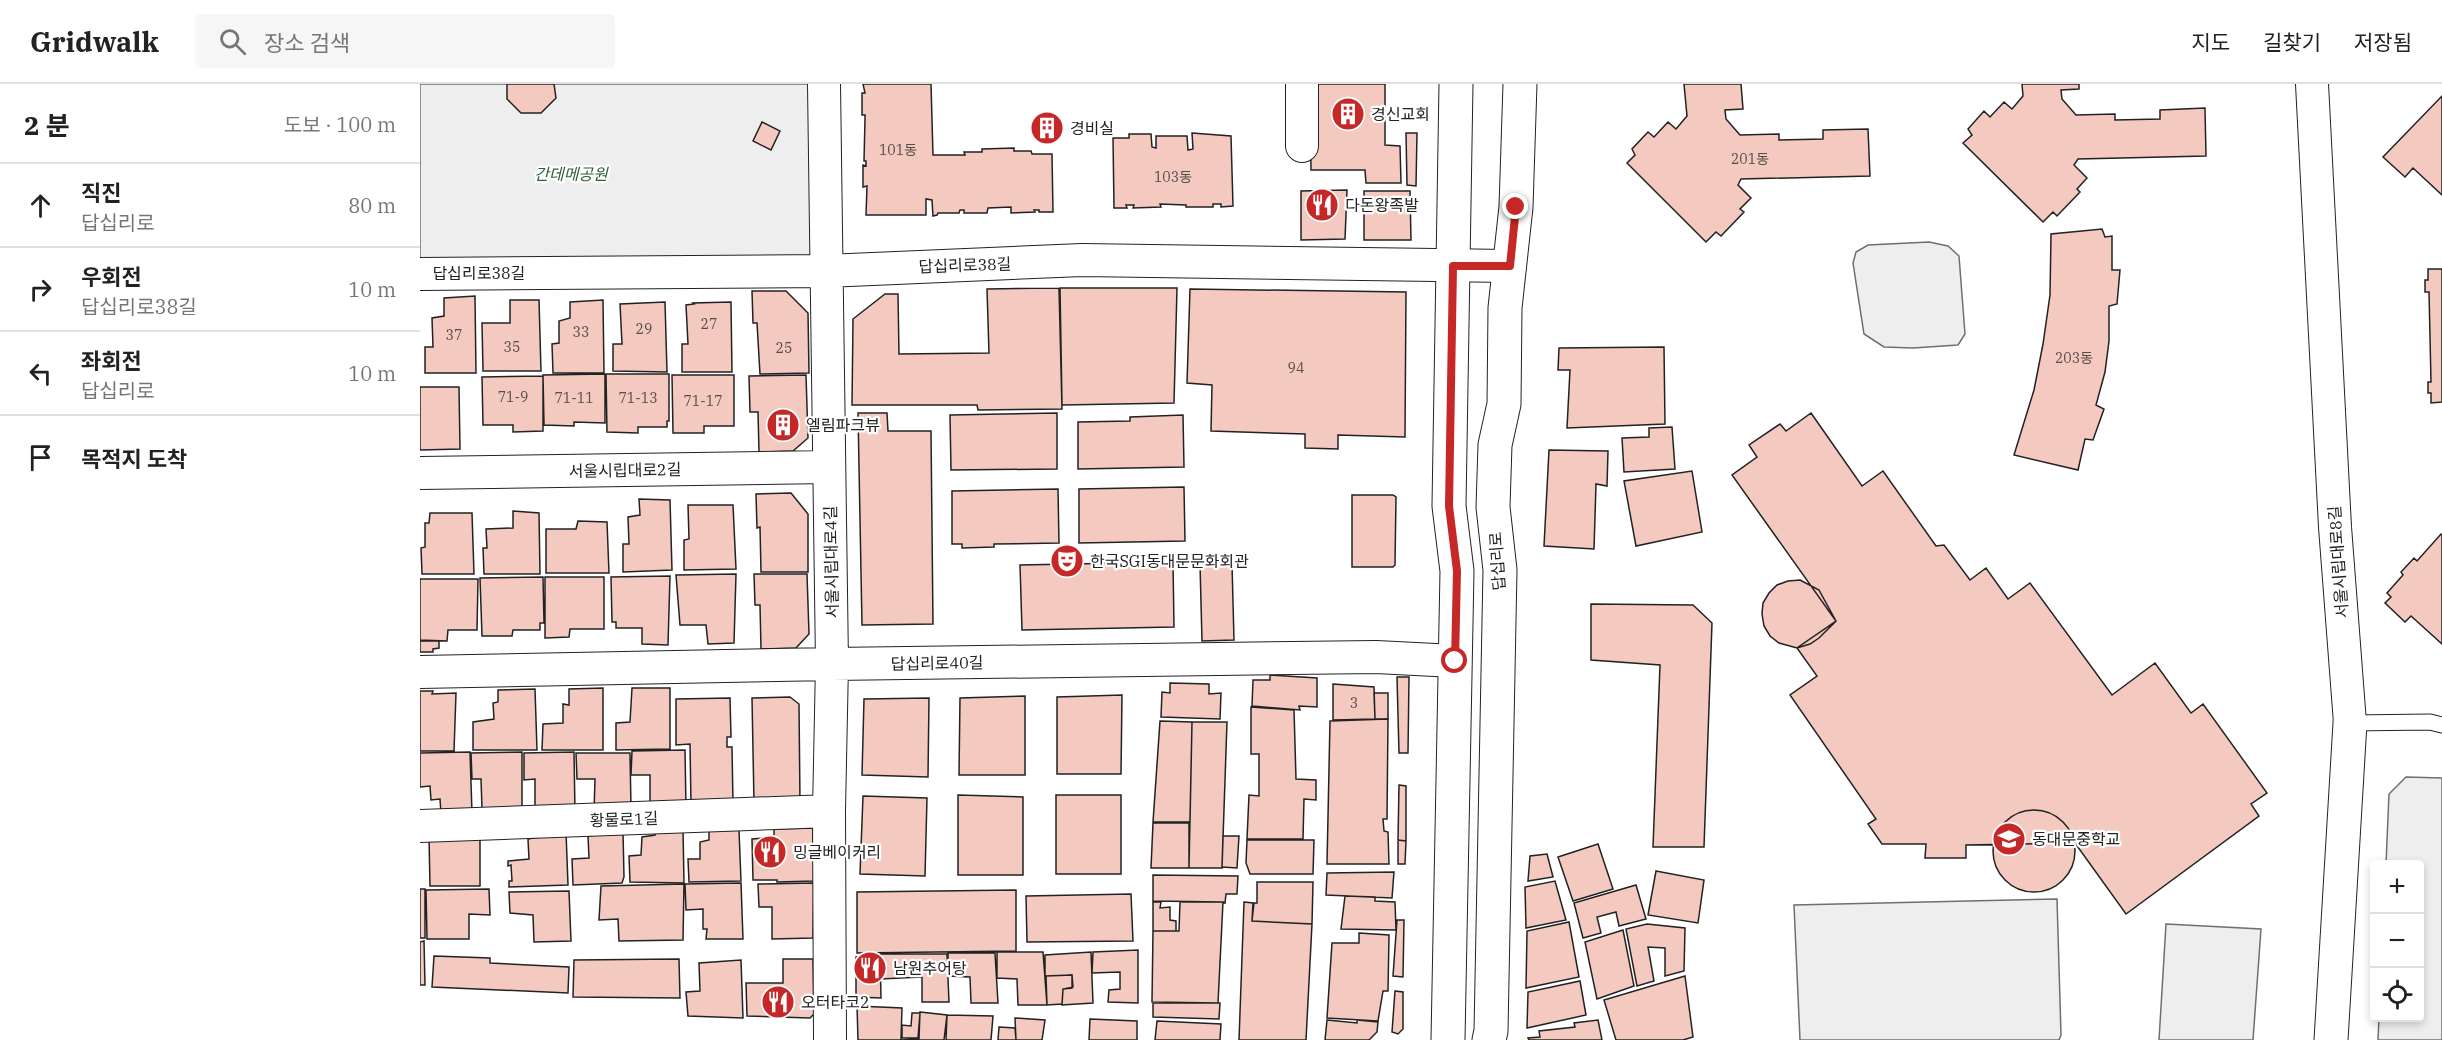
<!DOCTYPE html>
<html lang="ko">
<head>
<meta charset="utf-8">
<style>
	body { margin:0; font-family:"IBM Plex Serif","Noto Sans KR",serif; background:#f6f6f6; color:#222 }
	.controls { position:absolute; right:18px; bottom:18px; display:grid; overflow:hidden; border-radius:6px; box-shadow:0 3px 9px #0003 }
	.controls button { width:54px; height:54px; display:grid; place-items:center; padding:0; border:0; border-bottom:2px solid #e0e0e0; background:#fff; color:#222; font:30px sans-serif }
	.stop { position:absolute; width:18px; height:18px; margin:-14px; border:4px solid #c62828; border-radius:50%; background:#fff }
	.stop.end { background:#c62828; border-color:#fff; box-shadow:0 2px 6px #0008 }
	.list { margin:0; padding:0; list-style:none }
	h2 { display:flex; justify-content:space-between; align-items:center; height:78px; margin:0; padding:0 24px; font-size:26px }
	h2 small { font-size:20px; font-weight:400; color:#767676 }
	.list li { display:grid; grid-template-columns:39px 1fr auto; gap:18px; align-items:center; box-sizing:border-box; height:84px; padding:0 24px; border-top:2px solid #e0e0e0 }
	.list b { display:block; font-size:22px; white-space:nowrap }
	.list p { margin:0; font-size:20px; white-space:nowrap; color:#767676 }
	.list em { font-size:20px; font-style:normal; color:#767676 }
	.icon { flex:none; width:33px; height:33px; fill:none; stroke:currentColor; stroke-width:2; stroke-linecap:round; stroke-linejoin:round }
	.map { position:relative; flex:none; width:2022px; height:956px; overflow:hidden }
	header { display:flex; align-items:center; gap:36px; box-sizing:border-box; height:84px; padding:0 30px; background:#fff; border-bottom:2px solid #e0e0e0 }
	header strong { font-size:28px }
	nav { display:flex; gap:33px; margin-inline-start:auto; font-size:21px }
	.search { width:420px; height:54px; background:#f6f6f6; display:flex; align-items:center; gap:15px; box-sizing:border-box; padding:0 21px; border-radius:6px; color:#767676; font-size:22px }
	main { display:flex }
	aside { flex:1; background:#fff }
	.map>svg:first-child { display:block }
</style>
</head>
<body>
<header>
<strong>Gridwalk</strong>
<div class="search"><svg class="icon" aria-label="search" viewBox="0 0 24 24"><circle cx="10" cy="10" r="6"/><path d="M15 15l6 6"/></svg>장소 검색</div>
<nav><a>지도</a><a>길찾기</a><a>저장됨</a></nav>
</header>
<main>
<aside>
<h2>2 분<small>도보 · 100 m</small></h2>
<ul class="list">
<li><svg class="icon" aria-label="ahead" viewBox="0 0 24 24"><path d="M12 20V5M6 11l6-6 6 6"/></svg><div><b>직진</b><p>답십리로</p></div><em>80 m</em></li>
<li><svg class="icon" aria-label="right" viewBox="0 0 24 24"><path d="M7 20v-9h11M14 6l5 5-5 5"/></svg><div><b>우회전</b><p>답십리로38길</p></div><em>10 m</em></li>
<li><svg class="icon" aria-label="left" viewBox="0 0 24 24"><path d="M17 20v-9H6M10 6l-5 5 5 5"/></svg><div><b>좌회전</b><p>답십리로</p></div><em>10 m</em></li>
<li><svg class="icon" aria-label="arrive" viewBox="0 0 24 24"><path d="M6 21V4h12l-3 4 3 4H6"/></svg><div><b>목적지 도착</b></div></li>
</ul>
</aside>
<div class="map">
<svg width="2022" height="956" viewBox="0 0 2022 956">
	<rect width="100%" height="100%" fill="#fff"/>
	<!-- green -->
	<path fill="#eee" stroke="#6f6f6f" stroke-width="1.5" d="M0,0H391L393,179L0,182Z
		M1509,158L1528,162L1539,172L1545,250L1538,261L1493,264L1464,263L1444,250L1433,179L1436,168L1448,161Z
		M1986,693L2022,694V956H1958L1959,934H2000V780H1966L1969,710Z
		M1637,815L1641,951L1639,956H1380L1374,821Z
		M1746,840L1841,845L1833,956H1739Z"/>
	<!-- building -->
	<path fill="#f3c9c0" stroke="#222" stroke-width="1.5" d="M87,0H134L136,14L121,29H101L87,15Z
		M443,0H511L513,71H545L544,68H562V65L594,64V67H611L612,70H632L633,128H619V126H614L615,128L591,129V123L568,124L567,129H544V126H540L539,129H518L517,131L513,132L512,116L506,115V131H446L447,102L443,103V81L446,82V77H444L445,35V31H442V9H445Z
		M890,0H965V61L980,62L981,99H946L945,86H891Z
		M1264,0H1321L1323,25L1305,26L1306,35L1320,51L1359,50V56L1403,55V46L1448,45L1450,92L1321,95L1318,101L1331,114L1320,125L1324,128L1301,152L1296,148L1286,158L1207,79L1215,71L1212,65L1228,48L1234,53L1248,38L1256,45L1267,32Z
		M1602,0H1659V5L1641,6L1642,15L1656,31L1695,30V36L1740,35V26L1785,24L1786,72L1658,75L1654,81L1667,94L1657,105L1660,108L1637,132L1633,128L1623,138L1543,59L1552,51L1548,45L1564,27L1570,33L1584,18L1592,25L1603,12Z
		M2022,12V111L1993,84L1985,93L1963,73Z
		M640,36V52L615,53V37Z
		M342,38L360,47L351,66L333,57Z
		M772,49L811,52L813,122L801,123V120H793V123H766V121L740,120L741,123L713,124L714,121H706L707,124H694L693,54H709V50H731L732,63L736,64V52H767L768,66L773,65Z
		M986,49H997L996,102L987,101Z
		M927,106L925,155L881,156V107Z
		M944,107H990L991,156H944Z
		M1682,145L1685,153L1692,152V186H1700L1697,220L1689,222V257L1685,288L1676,321L1684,325L1673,356L1665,355L1658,386L1594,371L1614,306L1623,260L1630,211L1631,150Z
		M2008,185H2022V318L2011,319V309H2008V298H2011L2009,208H2005V196H2008Z
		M639,204L642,325L558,326L557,321H432L433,235L465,210H478L479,270L569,269L567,205Z
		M640,204H757L754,319L642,321Z
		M770,205L986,208L985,353L918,351V365L885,364V350L791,347L792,301L767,299Z
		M332,207H366L388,229L389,289L340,290L337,239H333Z
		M55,212L56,289H5V263H13L12,234L24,232V214Z
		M90,216H119L121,287H63L62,239H90Z
		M183,216L184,289H133L132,260L139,259V237L150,234V218Z
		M245,218L247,288L193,287V260H202L200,220Z
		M311,218L312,288H262V260H268L266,221L274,220L273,219Z
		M1244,263L1245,340L1147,344L1150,286H1138L1139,264Z
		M185,290V339L154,338V342L124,341L123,291Z
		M186,290H249V337H247V343H218V349L187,348Z
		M252,291H314V342H284V349H253Z
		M386,291L388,354L373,367L339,368L338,328H330L329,292Z
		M123,292V347L93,348V341H63L62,293Z
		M0,303H39L40,365L0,366Z
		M438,329H467L468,347H511L513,540L442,541Z
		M637,329V385L531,386L530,331Z
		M1391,329L1442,402L1463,387L1516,462L1524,461L1550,496L1566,484L1588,515L1610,499L1692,611L1735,579L1771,629L1783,620L1847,709L1831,720L1839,732L1706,830L1655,759L1546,761V774H1505L1506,760H1462L1448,740L1456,735L1370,611L1397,592L1377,564L1416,537L1312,391L1337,373L1329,361L1360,340L1366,347Z
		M763,331L764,383L658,385V338L710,337V333Z
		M1252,343L1255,385L1204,388L1202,354L1229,353V344Z
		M1129,366L1188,367L1187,402L1176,400L1174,465L1124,462Z
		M1272,387L1282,448L1216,462L1204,397Z
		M764,403L765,457L659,459V405Z
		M638,405L639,459L574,460V463L542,464V460H532V407Z
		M371,409L388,430V488H341L340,443L337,444L336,410Z
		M932,411H973L976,413L975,481L973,483H932Z
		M219,415L250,416L252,486L203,488V460H209L208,433L220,431Z
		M268,421H313L316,485L264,486V456L269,455Z
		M93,427L119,429L120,490H64L63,464H67L66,445L93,444Z
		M10,429H52L54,490H2L1,464L5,463V439H9Z
		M158,437L187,438L189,489H126V445H156Z
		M2021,450L2022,451V560L1991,532L1985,538L1965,519L1971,513L1967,509L1983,491L1981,488L1994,474L1997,477Z
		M753,478L754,543L602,546L600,481Z
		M780,480H812L814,556L782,557Z
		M316,490L314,559L288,560L286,541H260L256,491Z
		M334,490H387L389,550L376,564L341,565L340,521H335Z
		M250,492L248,561L222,560V544H196V538H192L191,493Z
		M123,493L124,539H120V546H93L92,552H62L60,494Z
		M125,493H184V545H150L149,553L125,554Z
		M0,495H58L57,546H28L27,557L0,556Z
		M1380,496L1399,506L1416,537L1399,554L1390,560L1377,564L1359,559L1350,552L1344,542L1342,530L1343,519L1349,509L1357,501L1368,497Z
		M1171,520L1273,521L1292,539L1284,763H1233L1240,581L1171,576Z
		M0,557H19V564L13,565V568H0Z
		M850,591L897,594V623L879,622L880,626L832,622L833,596H850Z
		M977,593H989L988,669H979Z
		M750,599L789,600V610L801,609L800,635L741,633L742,608L750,609Z
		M913,600L954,603L955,635L913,636Z
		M183,604V666H122L123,640L143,639V620L149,621V605Z
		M212,604H250V665L196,666V639L210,638Z
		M115,605L117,666H53V638L74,635L73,619L78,618V606Z
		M0,607H13L12,610L36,609L34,667H0Z
		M954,609H968V635H955Z
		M702,611L701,690H637V613Z
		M605,612V691H539L540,614Z
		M370,613L379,620L380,719H334L332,614Z
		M310,614L311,653H307V663H312L313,719L271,720L270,660L256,661V615Z
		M509,614L508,693L442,691L444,615Z
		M831,623L874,626L876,695L896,696V716L884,715L883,755H827L829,711L839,712V670H831Z
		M968,635L967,735H963L964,747L968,748L969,780H907L910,637Z
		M740,637L772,638L770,738H733Z
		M772,638H807L802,784H769Z
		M265,666L266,724L230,725V691H211L212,667Z
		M50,668L52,729L21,730L20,715L11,716L10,702L0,703V669Z
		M102,668V729L62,725L61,695H52L51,669Z
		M154,668L155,728L115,723V695L104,696V669Z
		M156,669H210L211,724L174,728L175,695H157Z
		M979,701L986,702V757L978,756Z
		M538,711L603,713V791H538Z
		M636,711H701V790H636Z
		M443,712L507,714L505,792L440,790Z
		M1573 767a41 41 0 1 1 82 0a41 41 0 1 1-82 0Z
		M733,739H769V784H731Z
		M393,744L394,797L357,798V796H333L332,755L354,753V745Z
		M263,746L264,799L210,798L209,772L221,771L222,753L235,751V747Z
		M289,746H319L321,797L269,798L268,775H280V758L289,756Z
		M146,748L148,801L89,803V797H92L91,781L88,782V777L109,775L108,755Z
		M203,748L204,793L202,799L153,801L152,775L169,774L168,752Z
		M60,752V802H10L9,753Z
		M803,752H819L817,784L802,783Z
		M827,756H894L893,790H830L826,779Z
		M978,756L986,757L985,780H978Z
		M1178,760L1193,805L1153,817L1138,773Z
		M1127,770L1133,793L1108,797L1110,772Z
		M1236,787L1284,796L1278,839L1228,831Z
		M974,788L972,814L906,811L907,789Z
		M733,791L818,792L817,810H806L805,819L803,818L733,817Z
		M1135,797L1146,836L1106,844L1105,803Z
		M837,798H893L892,840L832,837L834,819H837Z
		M321,799L323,855H286L287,845H283V825L266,826L265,800Z
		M394,799L393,854L352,855V823H339L338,800Z
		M264,800L263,856L199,857L198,835L179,836L181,802Z
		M1216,801L1226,835L1199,842L1196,828L1177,833L1181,849L1163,854L1154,819Z
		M0,805H5V854H0Z
		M69,805L70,831L49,830V855H7L6,806Z
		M596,806V867L437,869V808Z
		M149,807L151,857L114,858L113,831L90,829L89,808Z
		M711,810L713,857L607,858L606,812Z
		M925,812L955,813V817L975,818L976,846L921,845Z
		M733,818H741L740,824L750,823V836L756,837V847H733Z
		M760,818H803L798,919L732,918L733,847H759Z
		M824,818L833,819L832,837L892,840L886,956H819Z
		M977,836H984L983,893L973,892Z
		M1149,838L1159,893L1106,904L1107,847Z
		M1227,840L1265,844L1264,887L1245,892V864L1228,863L1234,897L1217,902L1206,845Z
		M1203,846L1214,902L1177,915L1165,858Z
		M939,849L969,851L968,907H963L958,937L907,934L912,859H939Z
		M4,857L5,901H0V858Z
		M718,866V919L688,918L689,906L700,905V888L672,889L673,868Z
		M577,868H623L627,921H598L597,895L577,894Z
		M671,868L673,919L642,921L643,905L652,904V891L625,892V871Z
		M528,869H575L578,919H551L550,893L528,892Z
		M460,870H527L529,918H502V893L461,895Z
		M460,871L461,914L436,913V873Z
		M14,872L70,874V879L149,883L148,909L12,903Z
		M259,875L260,914L153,913L154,876Z
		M363,875H393L394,930L390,934L327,932L326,899H363Z
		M321,876L323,934L268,932L266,908L280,907L279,879Z
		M652,891L653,903L643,905L642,920L627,921L626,892Z
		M1265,892L1273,953L1263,956H1196L1184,916Z
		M1160,897L1166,931L1107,944L1108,908Z
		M975,907L983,908V945L978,950L972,948Z
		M733,919H800L799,935L733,933Z
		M437,922L482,924L481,956H438Z
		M500,928L527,931L524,956H481L499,955Z
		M492,929H500L498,954H482V941L491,942Z
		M527,931L573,932L571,956H526Z
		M595,934L625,936L622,956H596Z
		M670,935L717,937V956H669Z
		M907,936L937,939V936L958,938L957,948L949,956H905Z
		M1178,936L1182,956H1109L1108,954L1120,953L1119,947L1155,943L1154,939Z
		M737,937L801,940L800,956H735Z
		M579,943L595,944L596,956H578Z"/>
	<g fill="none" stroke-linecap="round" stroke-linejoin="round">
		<defs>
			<path id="service" d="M1930,639L2010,638L2022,641"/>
			<path id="minor" d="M404,0L412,580L409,727L410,956
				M882,0V62
				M1892,0L1915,443L1930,639
				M0,190L406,187L662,176L1090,182
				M0,389L409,383
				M0,588L412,580L956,573L1035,577
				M0,742L409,727"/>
			<path id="tertiary" d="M1911,956L1930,639"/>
			<path id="secondary" d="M1028,956L1037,487L1029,422L1036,0
				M1069,956L1071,947L1080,486L1073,423L1075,361L1084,320L1085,224L1096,123L1100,0"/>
		</defs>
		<!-- service casing -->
		<use href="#service" stroke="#222" stroke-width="17"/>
		<!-- minor casing -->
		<use href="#minor" stroke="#222" stroke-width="34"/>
		<!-- tertiary casing -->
		<use href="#tertiary" stroke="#222" stroke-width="35"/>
		<!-- secondary casing -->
		<use href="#secondary" stroke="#222" stroke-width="35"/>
		<!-- service -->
		<use href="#service" stroke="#fff" stroke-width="15"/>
		<!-- minor -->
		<use href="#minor" stroke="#fff" stroke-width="32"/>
		<!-- tertiary -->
		<use href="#tertiary" stroke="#fff" stroke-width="33"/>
		<!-- secondary -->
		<use href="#secondary" stroke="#fff" stroke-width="33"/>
	</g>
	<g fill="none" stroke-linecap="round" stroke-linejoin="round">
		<!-- route -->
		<path stroke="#c62828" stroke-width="8" d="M1035,577L1037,487L1029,422L1033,182H1090L1096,123"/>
	</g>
	<!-- icons -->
	<defs>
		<symbol id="building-disc" viewBox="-11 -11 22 22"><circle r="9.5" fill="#c62828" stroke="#fff"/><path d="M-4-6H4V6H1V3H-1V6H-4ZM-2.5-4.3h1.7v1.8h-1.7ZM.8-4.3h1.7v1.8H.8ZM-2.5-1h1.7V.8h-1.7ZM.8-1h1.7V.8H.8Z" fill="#fff"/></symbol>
		<symbol id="restaurant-disc" viewBox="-11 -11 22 22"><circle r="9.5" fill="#c62828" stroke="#fff"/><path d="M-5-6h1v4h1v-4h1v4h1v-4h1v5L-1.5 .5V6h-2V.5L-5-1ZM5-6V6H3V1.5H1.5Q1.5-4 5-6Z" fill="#fff"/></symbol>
		<symbol id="theatre-disc" viewBox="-11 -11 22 22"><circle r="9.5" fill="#c62828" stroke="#fff"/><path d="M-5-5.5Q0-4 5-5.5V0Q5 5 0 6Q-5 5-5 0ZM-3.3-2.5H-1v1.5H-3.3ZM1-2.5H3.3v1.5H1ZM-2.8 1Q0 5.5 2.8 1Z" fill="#fff"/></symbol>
		<symbol id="school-disc" viewBox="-11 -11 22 22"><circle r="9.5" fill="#c62828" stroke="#fff"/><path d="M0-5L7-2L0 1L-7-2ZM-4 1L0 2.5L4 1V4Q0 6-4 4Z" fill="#fff"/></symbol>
	</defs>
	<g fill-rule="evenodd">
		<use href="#building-disc" x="909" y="11" width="38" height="38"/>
		<use href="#building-disc" x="608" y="25" width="38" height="38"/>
		<use href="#restaurant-disc" x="883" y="102" width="38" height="38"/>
		<use href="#building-disc" x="344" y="322" width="38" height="38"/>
		<use href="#theatre-disc" x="628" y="458" width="38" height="38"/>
		<use href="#school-disc" x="1570" y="736" width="38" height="38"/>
		<use href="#restaurant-disc" x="331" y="749" width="38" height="38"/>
		<use href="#restaurant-disc" x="431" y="865" width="38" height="38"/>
		<use href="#restaurant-disc" x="339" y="899" width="38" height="38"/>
	</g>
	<g text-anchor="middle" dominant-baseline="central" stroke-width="4.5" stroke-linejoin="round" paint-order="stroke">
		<!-- number labels -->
		<g font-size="14" fill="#564c4a">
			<text x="478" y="66">101동</text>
			<text x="1330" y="75">201동</text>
			<text x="753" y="93">103동</text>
			<text x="289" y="240">27</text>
			<text x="224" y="245">29</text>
			<text x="161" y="248">33</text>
			<text x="34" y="251">37</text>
			<text x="92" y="263">35</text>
			<text x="364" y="264">25</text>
			<text x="1654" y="274">203동</text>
			<text x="876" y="284">94</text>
			<text x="93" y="313">71-9</text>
			<text x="154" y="314">71-11</text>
			<text x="218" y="314">71-13</text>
			<text x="283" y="317">71-17</text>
			<text x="934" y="619">3</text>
		</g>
		<!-- poi labels -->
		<g font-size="16" fill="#222" stroke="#fff" text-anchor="start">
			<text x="951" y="30">경신교회</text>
			<text x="650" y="44">경비실</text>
			<text x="925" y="121">다돈왕족발</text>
			<text x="386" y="341">엘림파크뷰</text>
			<text x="670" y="477">한국SGI동대문문화회관</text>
			<text x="1612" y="755">동대문중학교</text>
			<text x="373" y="768">밍글베이커리</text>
			<text x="473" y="884">남원추어탕</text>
			<text x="381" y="918">오터타코2</text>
		</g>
		<!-- park labels -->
		<g font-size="16" font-style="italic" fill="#2f5e38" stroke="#fff">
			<text x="151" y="90">간데메공원</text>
		</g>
		<!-- street labels -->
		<g font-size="16" fill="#222" stroke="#fff">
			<text transform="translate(545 181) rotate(-2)">답십리로38길</text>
			<text x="59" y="189">답십리로38길</text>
			<text transform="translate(205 386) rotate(-1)">서울시립대로2길</text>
			<text transform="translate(1077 477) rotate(-94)">답십리로</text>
			<text transform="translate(411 478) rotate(-91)">서울시립대로4길</text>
			<text transform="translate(1918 478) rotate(-94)">서울시립대로8길</text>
			<text transform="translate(517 579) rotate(-1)">답십리로40길</text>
			<text transform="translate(204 735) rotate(-2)">황물로1길</text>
		</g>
	</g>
</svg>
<div class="controls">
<button>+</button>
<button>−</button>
<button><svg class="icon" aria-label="locate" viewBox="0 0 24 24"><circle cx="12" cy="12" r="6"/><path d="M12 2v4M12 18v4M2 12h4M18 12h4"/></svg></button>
</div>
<div class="stop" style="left:1035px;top:577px"></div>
<div class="stop end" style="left:1096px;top:123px"></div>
</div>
</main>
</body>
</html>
